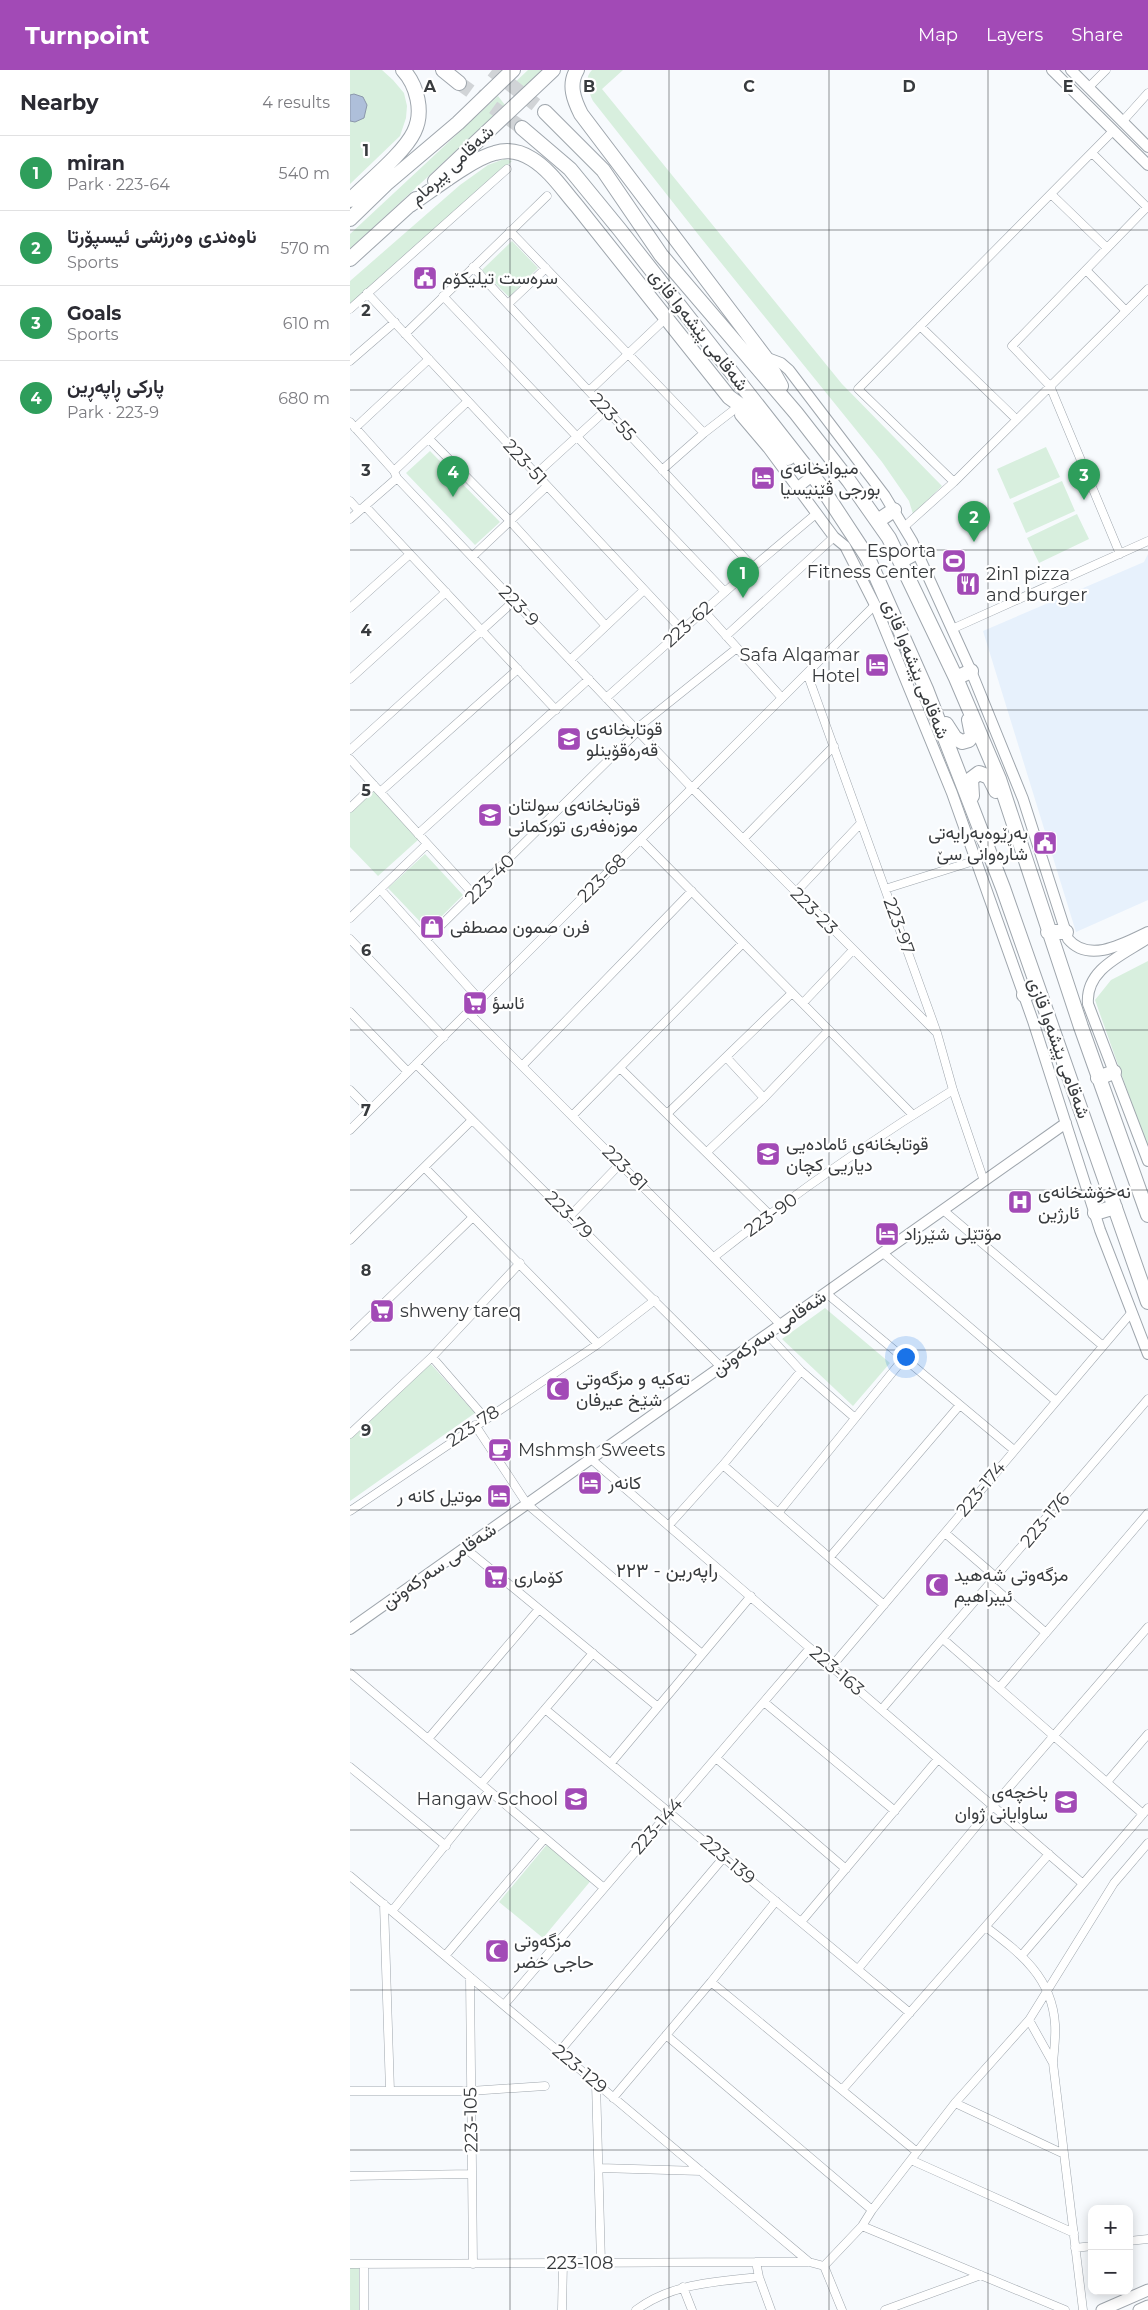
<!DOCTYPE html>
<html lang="en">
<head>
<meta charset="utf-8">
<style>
	body { margin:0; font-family:Montserrat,Vazirmatn,sans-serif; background:#f2f2f3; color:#2b2b33 }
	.controls { position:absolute; right:15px; bottom:15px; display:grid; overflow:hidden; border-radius:10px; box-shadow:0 2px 12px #0003 }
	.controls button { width:45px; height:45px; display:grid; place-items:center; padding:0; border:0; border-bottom:1px solid #e1e1e2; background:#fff; color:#2b2b33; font:25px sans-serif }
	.you { position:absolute; left:555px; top:1286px; width:18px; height:18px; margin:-12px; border:4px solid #fff; border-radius:50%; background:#1a73e8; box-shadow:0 0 0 8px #1a73e833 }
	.badge { display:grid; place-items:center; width:32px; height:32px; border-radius:50%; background:#a24ab6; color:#fff; font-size:16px; font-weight:700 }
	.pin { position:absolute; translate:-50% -41px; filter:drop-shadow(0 1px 2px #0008) }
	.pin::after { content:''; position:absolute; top:26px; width:18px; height:15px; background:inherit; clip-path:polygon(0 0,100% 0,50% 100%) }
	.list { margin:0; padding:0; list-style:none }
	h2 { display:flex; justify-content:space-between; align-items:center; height:65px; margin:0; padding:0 20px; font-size:21px }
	h2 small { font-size:16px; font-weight:400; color:#7c7c81 }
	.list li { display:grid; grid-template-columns:32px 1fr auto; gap:15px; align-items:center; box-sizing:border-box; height:75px; padding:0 20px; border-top:1px solid #e1e1e2 }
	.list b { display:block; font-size:19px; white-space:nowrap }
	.list p { margin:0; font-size:16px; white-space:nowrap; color:#7c7c81 }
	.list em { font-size:16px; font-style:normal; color:#7c7c81 }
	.map { position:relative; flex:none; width:798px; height:2240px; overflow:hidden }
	header { display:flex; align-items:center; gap:30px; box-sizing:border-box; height:70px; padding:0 25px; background:#a24ab6; color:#fff }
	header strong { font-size:24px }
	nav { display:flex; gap:28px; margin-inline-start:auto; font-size:18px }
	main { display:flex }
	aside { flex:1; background:#fff }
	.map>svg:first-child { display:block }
</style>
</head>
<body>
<header>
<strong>Turnpoint</strong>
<nav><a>Map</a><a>Layers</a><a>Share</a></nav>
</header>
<main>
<aside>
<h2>Nearby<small>4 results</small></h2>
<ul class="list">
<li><span class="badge" style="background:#2e9e5b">1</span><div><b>miran</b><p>Park · 223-64</p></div><em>540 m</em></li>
<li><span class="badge" style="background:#2e9e5b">2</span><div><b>ناوەندی وەرزشی ئیسپۆرتا</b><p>Sports</p></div><em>570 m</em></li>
<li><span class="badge" style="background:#2e9e5b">3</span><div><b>Goals</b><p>Sports</p></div><em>610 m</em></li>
<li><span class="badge" style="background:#2e9e5b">4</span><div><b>پارکی ڕاپەڕین</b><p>Park · 223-9</p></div><em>680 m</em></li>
</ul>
</aside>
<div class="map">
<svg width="798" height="2240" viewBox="0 0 798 2240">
	<rect width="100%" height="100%" fill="#f7fafd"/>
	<!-- built -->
	<path fill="#e7f1fc" d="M798,484V830L726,862L633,561L794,492Z"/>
	<!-- green -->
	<path fill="#d8efde" d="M0,0H32L43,10L54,23L57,36L56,48L50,66L0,114Z
		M178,0H193L167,24L161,16Z
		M242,0H273L252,19L492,314L592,416L563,444L559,431L532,392L351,168L243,31C239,22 233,9 242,0Z
		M148,26L155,35L0,179V164Z
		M154,89L162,91L0,238V211L110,115L138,95Z
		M162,171L188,198L159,227L132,200Z
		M696,377L710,407L660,429L647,399Z
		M80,381L150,452L125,475L56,403Z
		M712,411L725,441L676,463L663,433Z
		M727,444L739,469L689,493L677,468Z
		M23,720L69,769L28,806L0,777V743Z
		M75,784L113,825L78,860L38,818Z
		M798,891V1079L745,930L761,910Z
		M475,1238L540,1293L503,1336L432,1269Z
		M79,1292L125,1343L0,1431V1367Z
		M199,1772L243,1808L193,1868L149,1832Z
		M0,2196H9V2240H0Z"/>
	<!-- water -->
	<path fill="#aebfda" stroke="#8b97ab" d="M4,24L13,27L17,35L14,48L5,52L0,51V25Z"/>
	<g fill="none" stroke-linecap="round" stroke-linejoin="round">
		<!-- trunk-tunnel -->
		<path stroke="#d1d4d7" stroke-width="14" stroke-dasharray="14 7" stroke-linecap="butt" d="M142,0L195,42
			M109,13L172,58"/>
		<defs>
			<path id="minor" d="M738,18L756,0
				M772,52L798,23
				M742,83L797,137L662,276L700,316L770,484
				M701,124L757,178
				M160,161L354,363
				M123,197L403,497
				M736,200L776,241
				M17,223L332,560
				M93,226L375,522
				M158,234L196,198
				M0,239L157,99
				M570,256L666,349
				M55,264L197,126
				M0,291L45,252
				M239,321L315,249
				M0,352L44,401L47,408L342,718L587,963
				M5,358L79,289
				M79,369L161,452L256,556
				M312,400L354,363L385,339
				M44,401L118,331
				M186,404L256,340
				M604,412L508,319L763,61
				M0,431L9,441
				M15,436L206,640
				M0,449L47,408
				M554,457L604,412L798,219
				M122,487L197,416
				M0,538L60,484
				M354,541L432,628
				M602,559L798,471
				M376,566L484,467
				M220,590L294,520
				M457,603L587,963L603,1020L634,1111
				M0,609L96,522
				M256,628L403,497L467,443
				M286,659L387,578
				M0,680L164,531
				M0,689L124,825
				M30,722L168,599
				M0,738L24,715
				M68,764L239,609
				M393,769L484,676
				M291,770L563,1045
				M30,819L130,930
				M535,819L627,790
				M446,822L511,753
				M0,848L77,774
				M0,869L94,967
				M76,870L288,661
				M453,933L503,880
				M0,942L58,1002
				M118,942L431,1255
				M376,987L414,1028
				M66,994L371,1297
				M172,996L342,821
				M270,998L419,1144
				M0,1020L20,1040
				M317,1044L442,923
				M222,1046L393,873
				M0,1060L525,535
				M357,1082L414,1028L479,960
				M75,1098L248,1274
				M593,1140L753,1276
				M220,1146L270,1094
				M0,1170L122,1050
				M533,1183L706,1331
				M364,1187C440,1127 520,1071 603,1020
				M476,1223L664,1380
				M417,1264L451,1301L505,1348
				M0,1266L123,1147
				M82,1287L135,1348
				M125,1355L177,1434L352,1584
				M0,1364L82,1287L170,1193
				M241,1389L732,1813
				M373,1395L534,1535
				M0,1441L248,1274L305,1230
				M429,1442L554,1288
				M319,1455L373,1395L451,1301
				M595,1463L646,1507
				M115,1478L308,1637
				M480,1487L609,1336
				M640,1514L696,1563
				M593,1569L793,1744
				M482,1596L782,1242
				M0,1603L254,1818
				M649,1618L798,1443
				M414,1632L545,1741
				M195,1639L560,1943
				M532,1639L798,1329
				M78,1669L189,1539
				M366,1688L496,1799
				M261,1693L401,1526
				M0,1697L96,1776
				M757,1712L798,1664
				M131,1714L243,1583
				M0,1806L459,2192
				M34,1834L40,2021
				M42,1841L139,1721
				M451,1852L588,1689
				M636,1857C670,1883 702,1907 705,1954C706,1966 704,1980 703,1993L733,2240
				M672,1885L798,1738
				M95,1886L195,1768
				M508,1899L643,1736L798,1557
				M120,1907L123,2194
				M361,1912L567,2082
				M154,1935L460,1578
				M679,1950L703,1993
				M316,1965L522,2140
				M209,1982L374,1787
				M246,2013L251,2193
				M492,2020L699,1784
				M0,2021H120L195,2016
				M263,2028L361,1912L426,1831
				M605,2033L714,2084
				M561,2090L724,2163
				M250,2098L351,2101
				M0,2106L122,2104
				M512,2156L715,2240
				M779,2171L798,2169
				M725,2178L742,2176
				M406,2192L409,2207L421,2240
				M0,2194L406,2192H459L474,2196L512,2156L522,2140L605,2033L679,1950L764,1813L798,1773
				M14,2194V2240
				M474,2196L492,2240
				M333,2217L342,2240
				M212,2240L213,2193
				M286,2240C322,2213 365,2212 409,2207
				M535,2240L631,2205"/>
			<path id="tertiary" d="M702,0L798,95
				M721,0L798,77
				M415,287L431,293L439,300L535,426L562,471L621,601L673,729L718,869C739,894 775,873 798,862
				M390,345L418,378L484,467L495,476L525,535L602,723L683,951L750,1160L798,1284
				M447,418L457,410
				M798,868C773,885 735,899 738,934L798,1091
				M0,1559L716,1053"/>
			<path id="secondary" d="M752,2240L798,2220
				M789,2240L798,2236"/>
			<path id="trunk" d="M93,0L109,13
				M227,0C218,15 224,30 231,44L415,287L431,316
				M195,42L253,100L311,185L446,343L499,411L539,468L606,608L649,709L731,957L798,1145
				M172,58L220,99L270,160L470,415L518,488L576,619L653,818L798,1232
				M85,111L203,0
				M0,130C18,112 54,83 64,62C74,42 67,15 53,0
				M60,135C81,121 123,88 145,83C158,79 171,82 182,89C200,100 213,120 227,136L379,327L390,335L438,388
				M0,149L36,114L108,53L163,0
				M0,189L66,129
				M529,450L544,440
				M551,491L567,482
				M606,608L621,601
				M596,654L605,668L612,672L619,670L622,665L619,650
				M622,726L621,709L629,703L639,707L646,721
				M698,862H716
				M674,925L688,920
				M748,1008L764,1002
				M745,1143L765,1137"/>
		</defs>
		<!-- minor casing -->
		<use href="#minor" stroke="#9fa6ad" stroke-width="9"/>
		<!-- tertiary casing -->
		<use href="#tertiary" stroke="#9fa6ad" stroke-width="12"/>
		<!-- secondary casing -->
		<use href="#secondary" stroke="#9fa6ad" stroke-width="13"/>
		<!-- trunk casing -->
		<use href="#trunk" stroke="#9fa6ad" stroke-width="16"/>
		<!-- minor -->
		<use href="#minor" stroke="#fff" stroke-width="8"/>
		<!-- tertiary -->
		<use href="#tertiary" stroke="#fff" stroke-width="10"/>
		<!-- secondary -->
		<use href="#secondary" stroke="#fff" stroke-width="11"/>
		<!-- trunk -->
		<use href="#trunk" stroke="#fff" stroke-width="14"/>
	</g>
	<!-- grid -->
	<path fill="none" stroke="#383b3e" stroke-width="1" stroke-opacity="0.55" d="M160,0V2240M319,0V2240M479,0V2240M638,0V2240M0,160H798M0,320H798M0,480H798M0,640H798M0,800H798M0,960H798M0,1120H798M0,1280H798M0,1440H798M0,1600H798M0,1760H798M0,1920H798M0,2080H798"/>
	<!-- icons -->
	<defs>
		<symbol id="civic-square" viewBox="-11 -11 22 22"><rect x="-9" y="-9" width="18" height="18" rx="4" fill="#a24ab6" stroke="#fff"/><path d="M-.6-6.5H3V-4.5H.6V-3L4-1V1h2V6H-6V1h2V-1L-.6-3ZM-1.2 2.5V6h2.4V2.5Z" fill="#fff"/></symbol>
		<symbol id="hotel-square" viewBox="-11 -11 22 22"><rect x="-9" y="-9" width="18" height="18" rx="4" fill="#a24ab6" stroke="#fff"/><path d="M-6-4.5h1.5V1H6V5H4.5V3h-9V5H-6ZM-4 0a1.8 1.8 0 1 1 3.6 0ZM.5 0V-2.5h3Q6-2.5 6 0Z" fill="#fff"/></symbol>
		<symbol id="stadium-square" viewBox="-11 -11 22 22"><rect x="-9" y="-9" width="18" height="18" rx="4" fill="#a24ab6" stroke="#fff"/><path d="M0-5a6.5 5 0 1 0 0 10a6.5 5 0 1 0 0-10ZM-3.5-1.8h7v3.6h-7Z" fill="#fff"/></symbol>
		<symbol id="restaurant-square" viewBox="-11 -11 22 22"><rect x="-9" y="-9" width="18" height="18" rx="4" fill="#a24ab6" stroke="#fff"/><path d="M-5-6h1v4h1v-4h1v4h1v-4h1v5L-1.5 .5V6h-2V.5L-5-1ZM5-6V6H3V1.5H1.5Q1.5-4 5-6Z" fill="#fff"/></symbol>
		<symbol id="school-square" viewBox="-11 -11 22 22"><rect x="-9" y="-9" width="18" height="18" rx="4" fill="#a24ab6" stroke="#fff"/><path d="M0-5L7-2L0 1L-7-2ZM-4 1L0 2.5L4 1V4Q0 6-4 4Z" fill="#fff"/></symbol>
		<symbol id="shop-square" viewBox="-11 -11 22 22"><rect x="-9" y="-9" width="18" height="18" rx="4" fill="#a24ab6" stroke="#fff"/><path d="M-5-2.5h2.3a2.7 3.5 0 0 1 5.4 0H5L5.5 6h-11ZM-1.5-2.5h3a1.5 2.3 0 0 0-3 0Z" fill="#fff"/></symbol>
		<symbol id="supermarket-square" viewBox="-11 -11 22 22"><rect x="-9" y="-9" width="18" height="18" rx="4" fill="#a24ab6" stroke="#fff"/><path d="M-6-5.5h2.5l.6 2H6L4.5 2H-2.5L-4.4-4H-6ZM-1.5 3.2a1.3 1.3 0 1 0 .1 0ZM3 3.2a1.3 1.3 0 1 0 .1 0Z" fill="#fff"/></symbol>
		<symbol id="hospital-square" viewBox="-11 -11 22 22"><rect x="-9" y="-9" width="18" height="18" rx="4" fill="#a24ab6" stroke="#fff"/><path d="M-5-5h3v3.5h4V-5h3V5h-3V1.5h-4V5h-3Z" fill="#fff"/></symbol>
		<symbol id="mosque-square" viewBox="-11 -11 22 22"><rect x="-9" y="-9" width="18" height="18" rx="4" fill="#a24ab6" stroke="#fff"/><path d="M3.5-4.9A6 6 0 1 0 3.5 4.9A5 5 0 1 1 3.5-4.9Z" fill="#fff"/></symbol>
		<symbol id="cafe-square" viewBox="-11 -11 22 22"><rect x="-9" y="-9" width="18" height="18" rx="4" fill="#a24ab6" stroke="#fff"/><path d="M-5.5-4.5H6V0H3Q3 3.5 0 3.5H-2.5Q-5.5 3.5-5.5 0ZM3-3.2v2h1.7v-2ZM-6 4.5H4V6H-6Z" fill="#fff"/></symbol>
	</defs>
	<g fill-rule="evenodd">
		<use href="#civic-square" x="61" y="194" width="28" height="28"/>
		<use href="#hotel-square" x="399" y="394" width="28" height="28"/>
		<use href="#stadium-square" x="590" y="477" width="28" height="28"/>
		<use href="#restaurant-square" x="604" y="500" width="28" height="28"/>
		<use href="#hotel-square" x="513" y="581" width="28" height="28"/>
		<use href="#school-square" x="205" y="655" width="28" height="28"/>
		<use href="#school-square" x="126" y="731" width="28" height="28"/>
		<use href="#civic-square" x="681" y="759" width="28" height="28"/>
		<use href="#shop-square" x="68" y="843" width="28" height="28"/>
		<use href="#supermarket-square" x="111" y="919" width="28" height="28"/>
		<use href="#school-square" x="404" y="1070" width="28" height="28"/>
		<use href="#hospital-square" x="656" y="1118" width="28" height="28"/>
		<use href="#hotel-square" x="523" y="1150" width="28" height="28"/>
		<use href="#supermarket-square" x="18" y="1227" width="28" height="28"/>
		<use href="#mosque-square" x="194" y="1305" width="28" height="28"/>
		<use href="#cafe-square" x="136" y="1366" width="28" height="28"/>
		<use href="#hotel-square" x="226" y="1399" width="28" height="28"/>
		<use href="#hotel-square" x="135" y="1412" width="28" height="28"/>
		<use href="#supermarket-square" x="132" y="1493" width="28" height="28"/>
		<use href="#mosque-square" x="573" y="1501" width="28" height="28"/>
		<use href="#school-square" x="212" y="1715" width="28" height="28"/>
		<use href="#school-square" x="702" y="1718" width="28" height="28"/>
		<use href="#mosque-square" x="133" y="1867" width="28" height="28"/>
	</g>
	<g text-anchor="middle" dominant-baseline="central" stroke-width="4.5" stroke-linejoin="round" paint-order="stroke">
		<!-- street labels -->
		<g font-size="18" fill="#383b3e" stroke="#fff">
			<text transform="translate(102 95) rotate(-43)">شەقامی پیرمام</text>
			<text transform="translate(349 260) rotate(52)">شەقامی پێشەوا قازی</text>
			<text transform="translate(263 347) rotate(47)">223-55</text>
			<text transform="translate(175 392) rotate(47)">223-51</text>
			<text transform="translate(169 536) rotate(46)">223-9</text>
			<text transform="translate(338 554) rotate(-42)">223-62</text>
			<text transform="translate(566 599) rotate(68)">شەقامی پێشەوا قازی</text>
			<text transform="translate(252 808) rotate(-45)">223-68</text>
			<text transform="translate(140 809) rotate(-45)">223-40</text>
			<text transform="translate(464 841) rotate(45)">223-23</text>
			<text transform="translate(549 856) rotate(70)">223-97</text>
			<text transform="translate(709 978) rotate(70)">شەقامی پێشەوا قازی</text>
			<text transform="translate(275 1098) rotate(45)">223-81</text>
			<text transform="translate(219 1145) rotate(45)">223-79</text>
			<text transform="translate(421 1145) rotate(-36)">223-90</text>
			<text transform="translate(419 1263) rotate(-35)">شەقامی سەرکەوتن</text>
			<text transform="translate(123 1356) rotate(-34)">223-78</text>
			<text transform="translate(631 1419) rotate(-50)">223-174</text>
			<text transform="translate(695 1450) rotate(-50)">223-176</text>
			<text transform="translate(89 1496) rotate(-35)">شەقامی سەرکەوتن</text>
			<text transform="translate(487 1601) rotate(41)">223-163</text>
			<text transform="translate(307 1756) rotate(-49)">223-144</text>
			<text transform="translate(378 1790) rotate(40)">223-139</text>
			<text transform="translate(230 1999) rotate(40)">223-129</text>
			<text transform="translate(121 2050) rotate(-91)">223-105</text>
			<text x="230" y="2193">223-108</text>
		</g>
		<!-- poi labels -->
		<g font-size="18" fill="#383b3e" stroke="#fff" text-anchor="start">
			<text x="92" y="208">سره‌ست تیلیکۆم</text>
			<text x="430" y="398">میوانخانەی<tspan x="430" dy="21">بورجی ڤێنیسیا</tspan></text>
			<text x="586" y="481" text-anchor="end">Esporta<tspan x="586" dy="21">Fitness Center</tspan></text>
			<text x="636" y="504">2in1 pizza<tspan x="636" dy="21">and burger</tspan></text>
			<text x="510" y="585" text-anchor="end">Safa Alqamar<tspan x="510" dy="21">Hotel</tspan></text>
			<text x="236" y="659">قوتابخانەی<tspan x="236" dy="21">قەرەقۆینلو</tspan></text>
			<text x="158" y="735">قوتابخانەی سولتان<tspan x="158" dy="21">موزەفەری تورکمانی</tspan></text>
			<text x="678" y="763" text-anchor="end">بەڕێوەبەرایەتی<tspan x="678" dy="21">شارەوانی سێ</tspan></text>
			<text x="100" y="857">فرن صمون مصطفى</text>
			<text x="142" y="933">ئاسؤ</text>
			<text x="436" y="1074">قوتابخانەی ئامادەیی<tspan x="436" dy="21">دیاریی کچان</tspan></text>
			<text x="688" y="1122">نەخۆشخانەی<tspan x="688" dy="21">ئارژین</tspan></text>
			<text x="554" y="1164">مۆتێلی شێرزاد</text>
			<text x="50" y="1241">shweny tareq</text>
			<text x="226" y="1309">تەکیە و مزگەوتی<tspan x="226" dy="21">شێخ عیرفان</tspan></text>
			<text x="168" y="1380">Mshmsh Sweets</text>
			<text x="258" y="1413">کانەر</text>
			<text x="132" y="1426" text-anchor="end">موتيل كانه ر</text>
			<text x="604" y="1505">مزگەوتی شەهید<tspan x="604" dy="21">ئیبراهیم</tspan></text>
			<text x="164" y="1507">كۆماری</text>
			<text x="698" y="1722" text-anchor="end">باخچەی<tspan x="698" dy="21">ساوایانی ژوان</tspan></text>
			<text x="208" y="1729" text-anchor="end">Hangaw School</text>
			<text x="164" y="1871">مزگه‌وتی<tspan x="164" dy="21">حاجی خضر</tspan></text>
		</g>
		<!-- neighbourhood labels -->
		<g font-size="19" fill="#383b3e" stroke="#fff">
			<text x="317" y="1500">راپەرین - ٢٢٣</text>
		</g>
	</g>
	<g font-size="16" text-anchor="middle" font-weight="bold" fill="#383b3e" stroke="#fff" stroke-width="4.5" stroke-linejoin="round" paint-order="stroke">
		<text x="80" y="22">A</text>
		<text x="239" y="22">B</text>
		<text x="399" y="22">C</text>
		<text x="559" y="22">D</text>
		<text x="718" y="22">E</text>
		<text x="16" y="86">1</text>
		<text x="16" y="246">2</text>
		<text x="16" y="406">3</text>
		<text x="16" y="566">4</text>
		<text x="16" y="726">5</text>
		<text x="16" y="886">6</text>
		<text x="16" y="1046">7</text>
		<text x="16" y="1206">8</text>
		<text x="16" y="1366">9</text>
	</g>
</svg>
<div class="controls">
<button>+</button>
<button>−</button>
</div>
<div class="you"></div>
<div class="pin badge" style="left:393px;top:528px;background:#2e9e5b">1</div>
<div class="pin badge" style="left:624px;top:472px;background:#2e9e5b">2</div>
<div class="pin badge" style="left:734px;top:430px;background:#2e9e5b">3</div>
<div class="pin badge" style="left:103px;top:427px;background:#2e9e5b">4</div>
</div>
</main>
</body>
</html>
